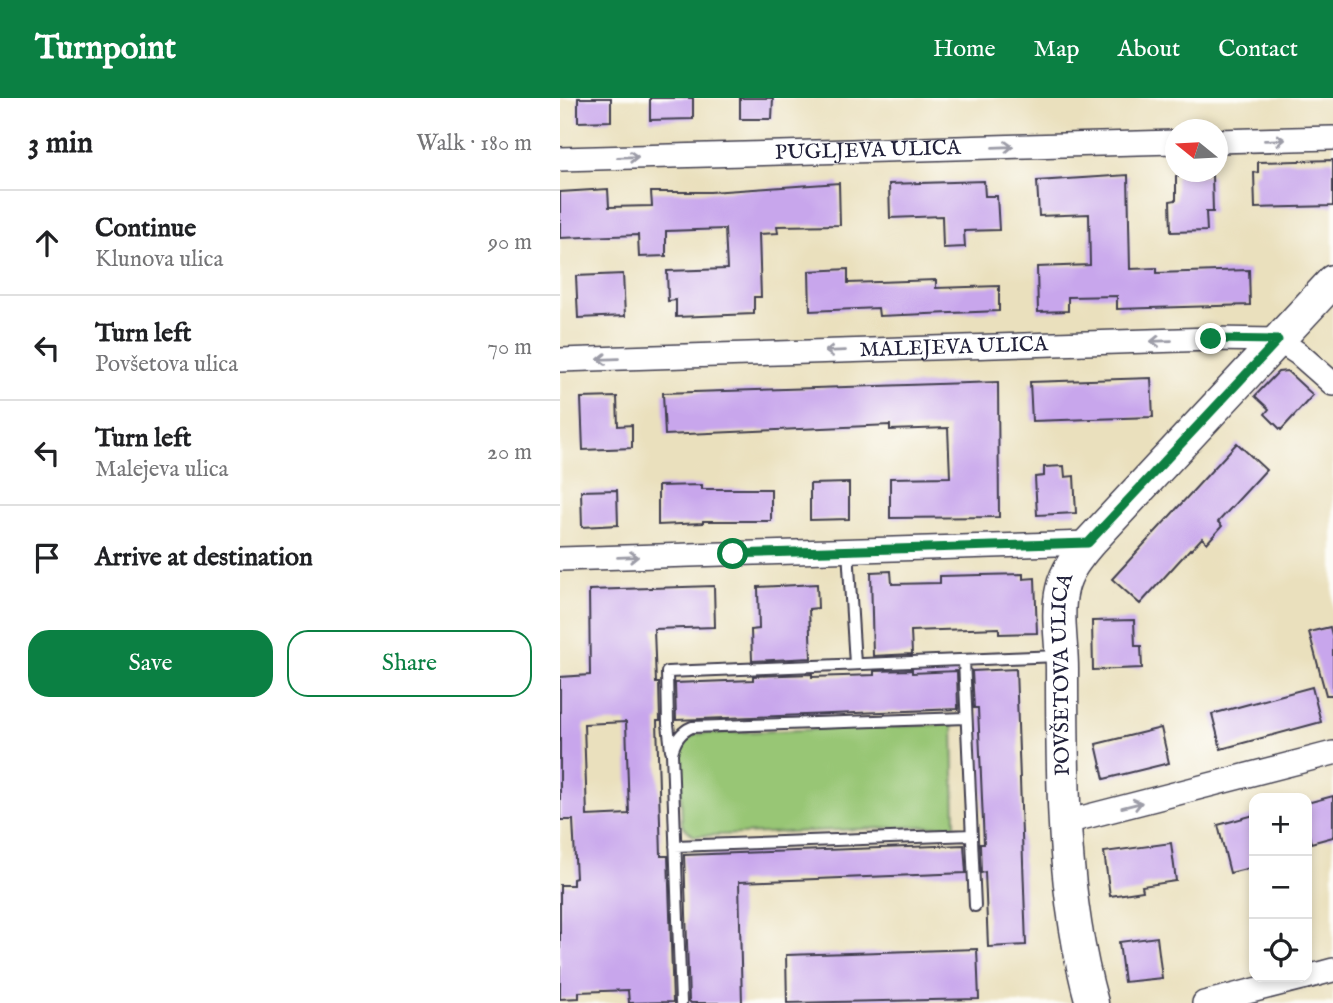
<!DOCTYPE html>
<html lang="en">
<head>
<meta charset="utf-8">
<style>
	body { margin:0; font-family:"IM FELL English",serif; background:#f6f6f6; color:#202124 }
	.controls { position:absolute; right:21px; bottom:21px; display:grid; overflow:hidden; border-radius:14px; box-shadow:0 4px 10px #0003 }
	.controls button { width:63px; height:63px; display:grid; place-items:center; padding:0; border:0; border-bottom:2px solid #e0e0e0; background:#fff; color:#202124; font:35px sans-serif }
	.compass { position:absolute; left:605px; top:21px; width:63px; height:63px; border-radius:50%; background:#fff; box-shadow:0 4px 10px #0003; rotate:288deg }
	.stop { position:absolute; width:21px; height:21px; margin:-16px; border:5px solid #0b8043; border-radius:50%; background:#fff }
	.stop.end { background:#0b8043; border-color:#fff; box-shadow:0 2px 7px #0008 }
	.list { margin:0; padding:0; list-style:none }
	h2 { display:flex; justify-content:space-between; align-items:center; height:91px; margin:0; padding:0 28px; font-size:30px }
	h2 small { font-size:23px; font-weight:400; color:#757577 }
	.list li { display:grid; grid-template-columns:46px 1fr auto; gap:21px; align-items:center; box-sizing:border-box; height:105px; padding:0 28px; border-top:2px solid #e0e0e0 }
	.list b { display:block; font-size:26px; white-space:nowrap }
	.list p { margin:0; font-size:23px; white-space:nowrap; color:#757577 }
	.list em { font-size:23px; font-style:normal; color:#757577 }
	.actions { display:flex; gap:14px; padding:21px 28px }
	.actions a { flex:1; padding:16px 0; border:2px solid #0b8043; border-radius:21px; text-align:center; font-size:24px; color:#0b8043 }
	.actions .main { background:#0b8043; color:#fff }
	.icon { flex:none; width:38px; height:38px; fill:none; stroke:currentColor; stroke-width:2; stroke-linecap:round; stroke-linejoin:round }
	.map { position:relative; flex:none; width:773px; height:905px; overflow:hidden }
	header { display:flex; align-items:center; gap:42px; box-sizing:border-box; height:98px; padding:0 35px; background:#0b8043; color:#fff }
	header strong { font-size:33px }
	nav { display:flex; gap:38px; margin-inline-start:auto; font-size:24px }
	main { display:flex }
	aside { flex:1; background:#fff }
	.map>svg:first-child { display:block }
</style>
</head>
<body>
<header>
<strong>Turnpoint</strong>
<nav><a>Home</a><a>Map</a><a>About</a><a>Contact</a></nav>
</header>
<main>
<aside>
<h2>3 min<small>Walk · 180 m</small></h2>
<ul class="list">
<li><svg class="icon" aria-label="ahead" viewBox="0 0 24 24"><path d="M12 20V5M6 11l6-6 6 6"/></svg><div><b>Continue</b><p>Klunova ulica</p></div><em>90 m</em></li>
<li><svg class="icon" aria-label="left" viewBox="0 0 24 24"><path d="M17 20v-9H6M10 6l-5 5 5 5"/></svg><div><b>Turn left</b><p>Povšetova ulica</p></div><em>70 m</em></li>
<li><svg class="icon" aria-label="left" viewBox="0 0 24 24"><path d="M17 20v-9H6M10 6l-5 5 5 5"/></svg><div><b>Turn left</b><p>Malejeva ulica</p></div><em>20 m</em></li>
<li><svg class="icon" aria-label="arrive" viewBox="0 0 24 24"><path d="M6 21V4h12l-3 4 3 4H6"/></svg><div><b>Arrive at destination</b></div></li>
</ul>
<div class="actions"><a class="main">Save</a><a>Share</a></div>
</aside>
<div class="map">
<svg width="773" height="905" viewBox="0 0 773 905">
	<rect width="100%" height="100%" fill="#fdfcf7"/>
	<filter id="ink" filterUnits="userSpaceOnUse"><feTurbulence type="fractalNoise" baseFrequency=".0143" numOctaves="2"/><feDisplacementMap in="SourceGraphic" scale="14" xChannelSelector="R" yChannelSelector="G"/><feConvolveMatrix kernelMatrix="1 2 1 2 8 2 1 2 1" color-interpolation-filters="sRGB"/></filter>
	<filter id="wash" filterUnits="userSpaceOnUse"><feTurbulence type="fractalNoise" baseFrequency=".00686" numOctaves="4" result="noise"/><feDisplacementMap in="SourceGraphic" scale="28" xChannelSelector="R" yChannelSelector="G"/><feGaussianBlur stdDeviation="1.57" result="paint"/><feColorMatrix in="noise" values="0 0 0 0 0 0 0 0 0 0 0 0 0 0 0 0 0 1.4 0 .05"/><feComposite in="paint" operator="in"/></filter>
	<g filter="url(#wash)">
		<rect width="100%" height="100%" fill="#eae0bd"/>
		<!-- green -->
		<path fill="#98c674" stroke="#5d7458" stroke-width="2" d="M393,626L395,727L134,738L122,727L120,658L123,646L135,636Z"/>
		<g id="blocks">
			<!-- building -->
			<path fill="#c8a6ec" fill-rule="evenodd" d="M18,0H51V23L18,24Z
				M90,0H133V21L90,22Z
				M180,0H213L212,21H180Z
				M773,62V108L695,110L694,74L698,75V64Z
				M568,77L570,171L597,170V175L689,172L690,207L557,211V198L508,199V213L478,214L477,169L530,167L529,116L479,118L477,83Z
				M652,77L653,114H646L647,133L611,134L610,103L616,102V78Z
				M424,83L425,98H437L439,132L404,133L405,149L383,150L382,118L330,120L329,86Z
				M279,85L280,127L217,128L218,135L199,136L201,199H194V216L116,219V202L108,203L107,173L167,171L165,131L106,133V158L79,159L78,137L0,140V94L48,91L49,109L92,108L91,94H150Z
				M288,171V185L376,182V190L439,188V213L319,218L318,210L250,213L249,173Z
				M63,176L65,218L18,220L16,178Z
				M727,273L753,297L721,332L705,316L709,311L695,298L718,274Z
				M591,280L593,319L472,323L470,284Z
				M438,284L439,419L330,420V380L390,379L388,330L330,332V327L105,337L103,295Z
				M57,299L58,328L72,327V350L23,352L21,300Z
				M677,345L706,372L658,424L662,428L647,445L642,440L631,452L630,451L580,506L552,481Z
				M504,368L505,379L514,378L516,415L477,417L475,379L484,378V369Z
				M289,385V421L250,422V386Z
				M142,387V391H211V423H143V425L98,427V388Z
				M57,392L58,427L22,429L21,393Z
				M331,473L332,486L380,485V478L463,476V481L475,480L477,535L439,536V530L351,533L352,556L313,558L311,474Z
				M257,486L258,510L249,511L251,560L192,563L191,532L199,531L198,489Z
				M154,488L155,529L94,531L96,585H99L100,623H97L101,758H108L113,904L69,905L68,892L19,894V900L0,901V787H13V781L16,780L13,722H0V579L30,577L29,492ZM66,624L69,716L27,718L24,626Z
				M574,522L575,548H581L582,570L533,572L532,523Z
				M770,529L773,541V597H766L749,534Z
				M456,571L466,847L428,849L425,774L421,775L420,746H424L418,610H414L412,573Z
				M352,572V575L397,573L398,611L116,622L115,585L193,582V578L252,576V579L314,577V573Z
				M752,589L761,624L661,651L652,616Z
				M601,630L609,665L544,681L536,646Z
				M773,698V739L751,745L747,729V705Z
				M694,717V769L670,775L658,727Z
				M611,745L616,783L582,788L583,793L550,798L544,754Z
				M404,747L406,775L179,784L182,905H131L129,903L124,757Z
				M597,839L602,880L564,884L559,844Z
				M417,851L419,901L227,905L226,857Z"/>
		</g>
	</g>
	<g filter="url(#ink)">
		<use href="#blocks" fill-opacity="0" stroke="#403e4e" stroke-width="2"/>
		<g fill="none" stroke-linecap="round" stroke-linejoin="round">
			<defs>
				<path id="lane" d="M288,452L295,566
					M404,562L415,808
					M111,652L108,626L107,574L499,558
					M115,748L412,737
					M121,905L112,655C115,643 120,634 132,629L406,620"/>
				<g id="street">
					<path d="M657,43L773,40"/>
					<path id="s1" d="M0,61L615,44"/>
					<path id="s2" d="M0,262L651,241L718,242L739,256L773,286"/>
					<path d="M0,461L529,445"/>
					<path d="M506,724L773,655"/>
					<path d="M747,879L773,872"/>
					<path d="M644,905L746,879"/>
				</g>
				<g id="secondary">
					<path id="s3" d="M532,905C502,798 502,681 502,571C502,545 496,516 502,491C506,473 517,459 529,445L773,183"/>
				</g>
			</defs>
			<!-- lane casing -->
			<use href="#lane" stroke="#403e4e" stroke-width="14"/>
			<!-- street casing -->
			<use href="#street" stroke="#403e4e" stroke-width="26"/>
			<!-- secondary casing -->
			<use href="#secondary" stroke="#403e4e" stroke-width="35"/>
			<!-- lane -->
			<use href="#lane" stroke="#fff" stroke-width="10"/>
			<!-- street -->
			<use href="#street" stroke="#fff" stroke-width="23"/>
			<!-- secondary -->
			<use href="#secondary" stroke="#fff" stroke-width="32"/>
		</g>
		<!-- one-way arrows -->
		<defs><path id="oneway-shaft" d="M-6 0H5M1.5-3L5.5 0L1.5 3" fill="none" stroke-width="1.6" stroke-linecap="round" stroke-linejoin="round" transform="scale(1.75)"/></defs>
		<g stroke="#9c9ca7">
			<use href="#oneway-shaft" transform="translate(715 42) rotate(-2)"/>
			<use href="#oneway-shaft" transform="translate(443 49) rotate(-2)"/>
			<use href="#oneway-shaft" transform="translate(68 59) rotate(-2)"/>
			<use href="#oneway-shaft" transform="translate(601 243) rotate(178)"/>
			<use href="#oneway-shaft" transform="translate(275 253) rotate(178)"/>
			<use href="#oneway-shaft" transform="translate(48 261) rotate(178)"/>
			<use href="#oneway-shaft" transform="translate(68 459) rotate(-2)"/>
			<use href="#oneway-shaft" transform="translate(572 707) rotate(-14)"/>
		</g>
	</g>
	<g fill="none" stroke-linecap="round" stroke-linejoin="round" filter="url(#ink)">
		<!-- route -->
		<path stroke="#0b8043" stroke-width="9" d="M173,456L528,445L718,242L651,241"/>
	</g>
	<g text-anchor="middle" dominant-baseline="central" stroke-width="5" stroke-linejoin="round" paint-order="stroke">
		<!-- street labels -->
		<g font-size="21" fill="#22223b" stroke="#fdfcf7">
			<text stroke="none"><textPath href="#s1" startOffset="308">PUGLJEVA ULICA</textPath></text>
			<text stroke="none"><textPath href="#s2" startOffset="394">MALEJEVA ULICA</textPath></text>
			<text stroke="none"><textPath href="#s3" startOffset="331">POVŠETOVA ULICA</textPath></text>
		</g>
	</g>
</svg>
<div class="controls">
<button>+</button>
<button>−</button>
<button><svg class="icon" aria-label="locate" viewBox="0 0 24 24"><circle cx="12" cy="12" r="6"/><path d="M12 2v4M12 18v4M2 12h4M18 12h4"/></svg></button>
</div>
<svg class="compass" viewBox="-18 -18 36 36"><path d="M0-13l5 13h-10z" fill="#e53935"/><path d="M0 13l5-13h-10z" fill="#757577"/></svg>
<div class="stop" style="left:173px;top:456px"></div>
<div class="stop end" style="left:651px;top:241px"></div>
</div>
</main>
</body>
</html>
